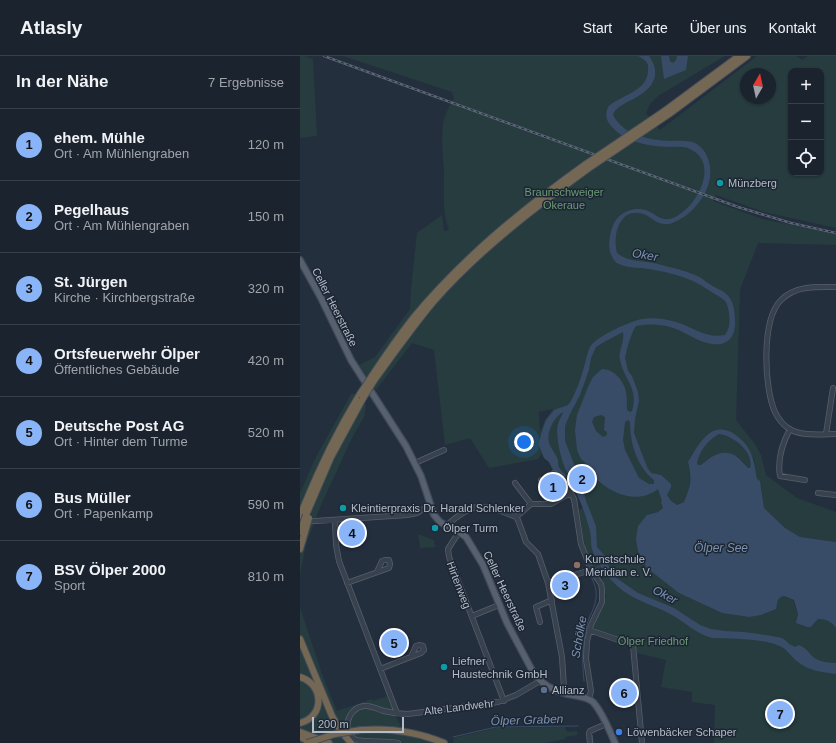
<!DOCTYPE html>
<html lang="de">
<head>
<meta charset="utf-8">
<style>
	body { margin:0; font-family:Arial,sans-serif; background:#282f3a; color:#f1f3f6 }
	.controls { position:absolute; right:12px; top:12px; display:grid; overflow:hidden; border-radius:8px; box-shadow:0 1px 3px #0004 }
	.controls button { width:36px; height:36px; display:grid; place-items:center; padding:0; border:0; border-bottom:1px solid #39404a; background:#1b232e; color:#f1f3f6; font:20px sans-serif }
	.compass { position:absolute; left:440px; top:12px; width:36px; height:36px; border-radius:50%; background:#1b232e; box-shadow:0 1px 3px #0004; rotate:9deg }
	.scale { position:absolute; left:12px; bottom:10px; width:92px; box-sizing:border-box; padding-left:4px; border:2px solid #b4bcc9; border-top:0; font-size:11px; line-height:14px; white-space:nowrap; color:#b4bcc9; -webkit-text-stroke:3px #1d2633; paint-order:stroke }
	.you { position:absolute; left:224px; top:386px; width:14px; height:14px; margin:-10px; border:3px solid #fff; border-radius:50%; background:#1a73e8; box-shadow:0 0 0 6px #1a73e833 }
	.badge { display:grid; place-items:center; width:26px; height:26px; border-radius:50%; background:#8ab4f8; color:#111; font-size:13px; font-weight:700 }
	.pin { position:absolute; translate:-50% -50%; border:2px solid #fff; box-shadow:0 1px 4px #0006 }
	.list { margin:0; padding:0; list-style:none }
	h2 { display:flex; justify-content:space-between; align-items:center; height:52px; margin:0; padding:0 16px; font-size:17px }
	h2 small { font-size:13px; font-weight:400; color:#a0a4aa }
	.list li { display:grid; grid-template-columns:26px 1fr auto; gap:12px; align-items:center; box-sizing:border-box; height:72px; padding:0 16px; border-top:1px solid #39404a }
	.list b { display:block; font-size:15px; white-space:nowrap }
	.list p { margin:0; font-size:13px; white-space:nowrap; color:#a0a4aa }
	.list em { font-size:13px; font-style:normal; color:#a0a4aa }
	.icon { flex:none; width:22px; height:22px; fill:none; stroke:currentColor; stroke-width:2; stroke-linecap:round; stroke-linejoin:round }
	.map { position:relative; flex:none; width:536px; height:687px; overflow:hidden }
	header { display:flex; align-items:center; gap:24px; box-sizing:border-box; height:56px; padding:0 20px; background:#1b232e; border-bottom:1px solid #39404a }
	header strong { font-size:19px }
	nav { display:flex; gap:22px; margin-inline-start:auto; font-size:14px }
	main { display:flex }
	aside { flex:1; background:#1b232e }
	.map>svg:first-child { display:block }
</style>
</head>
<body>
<header>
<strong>Atlasly</strong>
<nav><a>Start</a><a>Karte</a><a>Über uns</a><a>Kontakt</a></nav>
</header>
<main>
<aside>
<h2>In der Nähe<small>7 Ergebnisse</small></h2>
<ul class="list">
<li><span class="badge">1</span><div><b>ehem. Mühle</b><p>Ort · Am Mühlengraben</p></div><em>120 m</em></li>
<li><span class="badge">2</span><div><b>Pegelhaus</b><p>Ort · Am Mühlengraben</p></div><em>150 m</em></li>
<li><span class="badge">3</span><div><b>St. Jürgen</b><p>Kirche · Kirchbergstraße</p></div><em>320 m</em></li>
<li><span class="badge">4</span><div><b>Ortsfeuerwehr Ölper</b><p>Öffentliches Gebäude</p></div><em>420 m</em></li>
<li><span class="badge">5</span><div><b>Deutsche Post AG</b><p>Ort · Hinter dem Turme</p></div><em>520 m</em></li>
<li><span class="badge">6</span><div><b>Bus Müller</b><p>Ort · Papenkamp</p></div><em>590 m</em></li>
<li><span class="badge">7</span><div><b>BSV Ölper 2000</b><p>Sport</p></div><em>810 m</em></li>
</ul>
</aside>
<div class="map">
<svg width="536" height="687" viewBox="0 0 536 687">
	<rect width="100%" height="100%" fill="#242f3e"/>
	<!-- green -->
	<path fill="#263c3f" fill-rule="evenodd" d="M0,0H5L13,3L17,80L0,82Z
		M43,0H425L358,40L350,48L346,57L360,74L457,0H496L502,4L508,0H536V172L464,156L416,139L413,145L462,163L536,178V189L458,187L440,234L436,364L455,388L461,399L466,419L497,442L536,456V486L500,481L485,472L469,457L464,452L461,431L457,423L454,403L429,375L424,373H417L403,384L388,406C391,425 391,428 384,446L377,449L361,447L363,452L358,456L347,459L379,537L422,557L449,561L477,549V544L479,541L484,540L493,544L498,558L497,567L507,571H511L518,563C526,563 532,566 536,572V687H414L415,649L392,646V636L361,631L366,604L333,596V589L292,575L306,540L303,523L292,508L287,497L283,481L279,454L283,452C279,445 278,432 268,432L254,416L249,406L245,403L240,396L241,399L238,403L189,412L170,382L145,389L134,294L112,287L76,334L59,309L75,301L110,253L111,233L117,177L142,159L144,175L149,174C142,156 144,134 144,115C143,99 141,83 143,68C144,59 150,50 154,42L152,36ZM491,15H521V117H491ZM446,18H470V42H446ZM253,353L245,364L240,376L239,356Z
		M51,338H57L66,350L64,361L52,382L21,449L6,488L0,519V437L16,401Z
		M419,378C433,380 454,395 450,412H448L437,400L409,402L401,409H398L397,407C400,394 408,384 419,378Z
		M118,478L134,484L135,491L120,492Z
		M0,551L23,621L37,655L72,643L73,645L87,640L96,661L106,679L137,687H0Z
		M265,671L267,676L277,675V679L265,681V683L246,687H155L153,686L154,682L196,672Z"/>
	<!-- water -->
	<path fill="#394c67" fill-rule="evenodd" d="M338,0H349C354,7 356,13 355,20C350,43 316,45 313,59C324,80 349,84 371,85C379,85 387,84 395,87C402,91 406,96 408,103C416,125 402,148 384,161C378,164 372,169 365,168C357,168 352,162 346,159C320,148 312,179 317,197C329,207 343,204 358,208C372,212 389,215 401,222C405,225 408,227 411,229C417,233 425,235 429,241C435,248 435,261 435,270C434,279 430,286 421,288C407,290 392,281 381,275C367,268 350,267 336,270L333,275L328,289L325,302L328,315L332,320L338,336L339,345L335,363L334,377L347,411L351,417L361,419L371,428V431L367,439L371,445L377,449L384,446C391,428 392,425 388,406C395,395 403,378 416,374C421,372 427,374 431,376C451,388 454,402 457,423L460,425L464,452L485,472L500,481L536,486V572C532,566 526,563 518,563L511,571H507L496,567L498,558L494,544L484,540C476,542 478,546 476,553L461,559L449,561L422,557L379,537L347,512L338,495L336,483L338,470L347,459L358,456L363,452L361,447L362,445L358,433C338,449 311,438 294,421L295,419L290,411L281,403L277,394L275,374L277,359L288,331L293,321L302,313C313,313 321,322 325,332C327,338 327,348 327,354L330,356L332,355C339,332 324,324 320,304C318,295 325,285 323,276L304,286L296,291L291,302L289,314L280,339L270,358L265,370V385L278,418L280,427L281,429L282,428L286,445L296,470L297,491L305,500L310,514L315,521L338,537L374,552L400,569L411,573L425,575L444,576L472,580C476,581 482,581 485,584C489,588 490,589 496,591L498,589C507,591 509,599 516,603C522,606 530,607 536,607V618C522,616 509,615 498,606C490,600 487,592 477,589C460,582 431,583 412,582C394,577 386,566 370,558C360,552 349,549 339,544C317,534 303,518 293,496C290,489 292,482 290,475C287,464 280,441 273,432L276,431C273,424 269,420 266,414C261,404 255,379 258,368C259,364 262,360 263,356C254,361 246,376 249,387C251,393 256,398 258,404C258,408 258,410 260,413C262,416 265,417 266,420L262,422L258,416L256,417L252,412L249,406L244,402L239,389L241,378L246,364L254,354L268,349L271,345C276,335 281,323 284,311C286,305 287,297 290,291C295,281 332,264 343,263C353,261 366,263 376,266C393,271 406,283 425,279C430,272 430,266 429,257C428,253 428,249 425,245C422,242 417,239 413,237C408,234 403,230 397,227C385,221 368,216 354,214C343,211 329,213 319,208C314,206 312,201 310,196C308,186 310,176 314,167C321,155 335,150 348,155C357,159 362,166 373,162C396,153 421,107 390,93C384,90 376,91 369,91C349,90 326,87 311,70C306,64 305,59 308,51C320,39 348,36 348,14C349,6 345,4 338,0ZM301,359L305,361L304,374L307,376V379L303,381L296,375L292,366L294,361ZM328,364L330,366C330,387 337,411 354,424V428H349L339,422L325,394L323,384L325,366ZM419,378C433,380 454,395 450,412H448C444,408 440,403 436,400C423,392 411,400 401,409H398L397,407C400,394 408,384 419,378Z
		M361,0H369L370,5L373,7L376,4L377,0H388L386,14L364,23Z"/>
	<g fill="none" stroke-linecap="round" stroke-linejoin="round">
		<!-- stream -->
		<path stroke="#394c67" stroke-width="1" d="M295,513L301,509
			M284,625C282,605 282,588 287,568C290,558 298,547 296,535C296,529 291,524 291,517
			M292,679L293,687
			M153,681L196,671L278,670"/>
		<defs>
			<path id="minor" d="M536,231C517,231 496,229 481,244C461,264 464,332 475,356C478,362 482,368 488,372C500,381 522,378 536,378
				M490,373C482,388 477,403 480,420L505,424
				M526,378L533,332
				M115,407L144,394
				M254,417L268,432L274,443L281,488L291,514L301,528L302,534V546L291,569L287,585L286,603L291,635L289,643
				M241,424L251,448
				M215,427L231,448
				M518,437L536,439
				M216,461L231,448H251L267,439H271
				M35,464L36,489L39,505L97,657
				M0,466L107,459L117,457L130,449
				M147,469C176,444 183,448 216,461L218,464L226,486L238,498L248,527L262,601L264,632L263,637
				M159,476L148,493L149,501L204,645
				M47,527L89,512L90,508L89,504H85L82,505L77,516
				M248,527L291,514
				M172,560L199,549
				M240,566L236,551L252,544
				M289,574L333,589L342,687
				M80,613L121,597L124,594L123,590L119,589L116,590L111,601
				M98,687C85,684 67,687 56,684C41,676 47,652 64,650C71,649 77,653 84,655C92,657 100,658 108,658L198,646L216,639L240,625
				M290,687L289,677L290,675L306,668"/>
			<path id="major" d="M0,204L21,242L51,304L106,390L121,420L134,459L140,466L159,476L166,481L183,509L207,567L234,618C243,629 253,635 267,638C276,640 286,640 293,646C303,657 309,674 315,687"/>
			<path id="highway" d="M366,54L439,0
				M369,58L447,0
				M72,320C85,300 99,280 114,261C164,201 223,153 286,108
				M75,323C94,297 113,270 134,245C179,194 234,152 289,112
				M6,459L31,401L62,344
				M0,460C17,417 36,377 60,338
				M0,493L5,476
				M0,583L32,660L40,674L51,687
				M0,621C24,628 25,661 0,667
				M61,674C89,672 118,676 144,687
				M0,676L29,687
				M0,681L13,687"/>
		</defs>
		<!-- minor casing -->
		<use href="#minor" stroke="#565f6c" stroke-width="6"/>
		<!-- major casing -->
		<use href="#major" stroke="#414a57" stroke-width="8"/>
		<!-- highway casing -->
		<use href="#highway" stroke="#434c59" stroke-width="8"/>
		<!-- minor -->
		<use href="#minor" stroke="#38414e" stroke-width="4.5"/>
		<!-- major -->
		<use href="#major" stroke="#56606e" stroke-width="5.5"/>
		<!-- highway -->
		<use href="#highway" stroke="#746855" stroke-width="6"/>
		<defs>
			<path id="rail" d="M24,0L438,151L491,167L536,177"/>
		</defs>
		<!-- rail casing -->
		<use href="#rail" stroke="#5a6575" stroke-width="2.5"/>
		<!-- rail -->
		<use href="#rail" stroke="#1d2633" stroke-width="1" stroke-dasharray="3" stroke-linecap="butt"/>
		<defs>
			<path id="highway-bridge" d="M286,108L366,54
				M289,112L369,58
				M60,338L72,320
				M62,344L75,323
				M0,476L6,459
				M5,476L9,462
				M7,687L35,678L61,674"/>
		</defs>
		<!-- highway-bridge casing -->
		<use href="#highway-bridge" stroke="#434c59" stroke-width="8" stroke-linecap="butt"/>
		<!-- highway-bridge -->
		<use href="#highway-bridge" stroke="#746855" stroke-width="6"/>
	</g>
	<!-- markers -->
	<g fill="#0f9aa8" stroke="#1d2633" stroke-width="1.5">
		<circle cx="420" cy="127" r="4"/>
		<circle cx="43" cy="452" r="4"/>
		<circle cx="135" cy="472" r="4"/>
		<circle cx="144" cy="611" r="4"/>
	</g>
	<circle fill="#8d6e63" stroke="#1d2633" stroke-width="1.5" cx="277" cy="509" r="4"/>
	<circle fill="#5c6f8a" stroke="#1d2633" stroke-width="1.5" cx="244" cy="634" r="4"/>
	<circle fill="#3f7fe0" stroke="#1d2633" stroke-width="1.5" cx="319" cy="676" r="4"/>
	<g text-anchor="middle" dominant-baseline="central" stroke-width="3" stroke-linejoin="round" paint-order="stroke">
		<!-- poi labels -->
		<g font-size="11" fill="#b4bcc9" stroke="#1d2633" text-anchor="start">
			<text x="428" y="127">Münzberg</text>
			<text x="51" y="452">Kleintierpraxis Dr. Harald Schlenker</text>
			<text x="143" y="472">Ölper Turm</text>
			<text x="285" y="503">Kunstschule<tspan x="285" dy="13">Meridian e. V.</tspan></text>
			<text x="152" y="605">Liefner<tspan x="152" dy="13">Haustechnik GmbH</tspan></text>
			<text x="252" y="634">Allianz</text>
			<text x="327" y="676">Löwenbäcker Schaper</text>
		</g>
		<!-- park labels -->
		<g font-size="11" fill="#6b9a76" stroke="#1d2633">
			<text x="264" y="136">Braunschweiger<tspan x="264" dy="13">Okeraue</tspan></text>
			<text x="353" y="585">Ölper Friedhof</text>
		</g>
		<!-- street labels -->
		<g font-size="11" fill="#b4bcc9" stroke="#1d2633">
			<text transform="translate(35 251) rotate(63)">Celler Heerstraße</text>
			<text transform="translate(159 529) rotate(69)">Hirtenweg</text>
			<text transform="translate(205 535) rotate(65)">Celler Heerstraße</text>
			<text transform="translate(159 651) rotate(-7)">Alte Landwehr</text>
		</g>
		<!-- water labels -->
		<g font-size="12" font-style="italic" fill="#7c92b1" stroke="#1d2633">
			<text transform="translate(345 199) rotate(10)">Oker</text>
			<text x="421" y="492">Ölper See</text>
			<text transform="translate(365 539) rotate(28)">Oker</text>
			<text transform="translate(279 581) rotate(-80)">Schölke</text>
			<text transform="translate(227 664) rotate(-2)">Ölper Graben</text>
		</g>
	</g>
</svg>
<div class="controls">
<button>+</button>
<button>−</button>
<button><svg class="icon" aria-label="locate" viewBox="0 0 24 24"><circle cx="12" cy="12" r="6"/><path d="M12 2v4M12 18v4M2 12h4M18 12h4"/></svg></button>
</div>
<svg class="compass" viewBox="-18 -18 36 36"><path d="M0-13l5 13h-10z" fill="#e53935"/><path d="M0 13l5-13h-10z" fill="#a0a4aa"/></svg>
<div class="scale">200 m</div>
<div class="you"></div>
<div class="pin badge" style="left:253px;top:431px">1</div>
<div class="pin badge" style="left:282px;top:423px">2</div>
<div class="pin badge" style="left:265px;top:529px">3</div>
<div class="pin badge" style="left:52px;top:477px">4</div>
<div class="pin badge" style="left:94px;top:587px">5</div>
<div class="pin badge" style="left:324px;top:637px">6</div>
<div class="pin badge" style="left:480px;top:658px">7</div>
</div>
</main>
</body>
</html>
